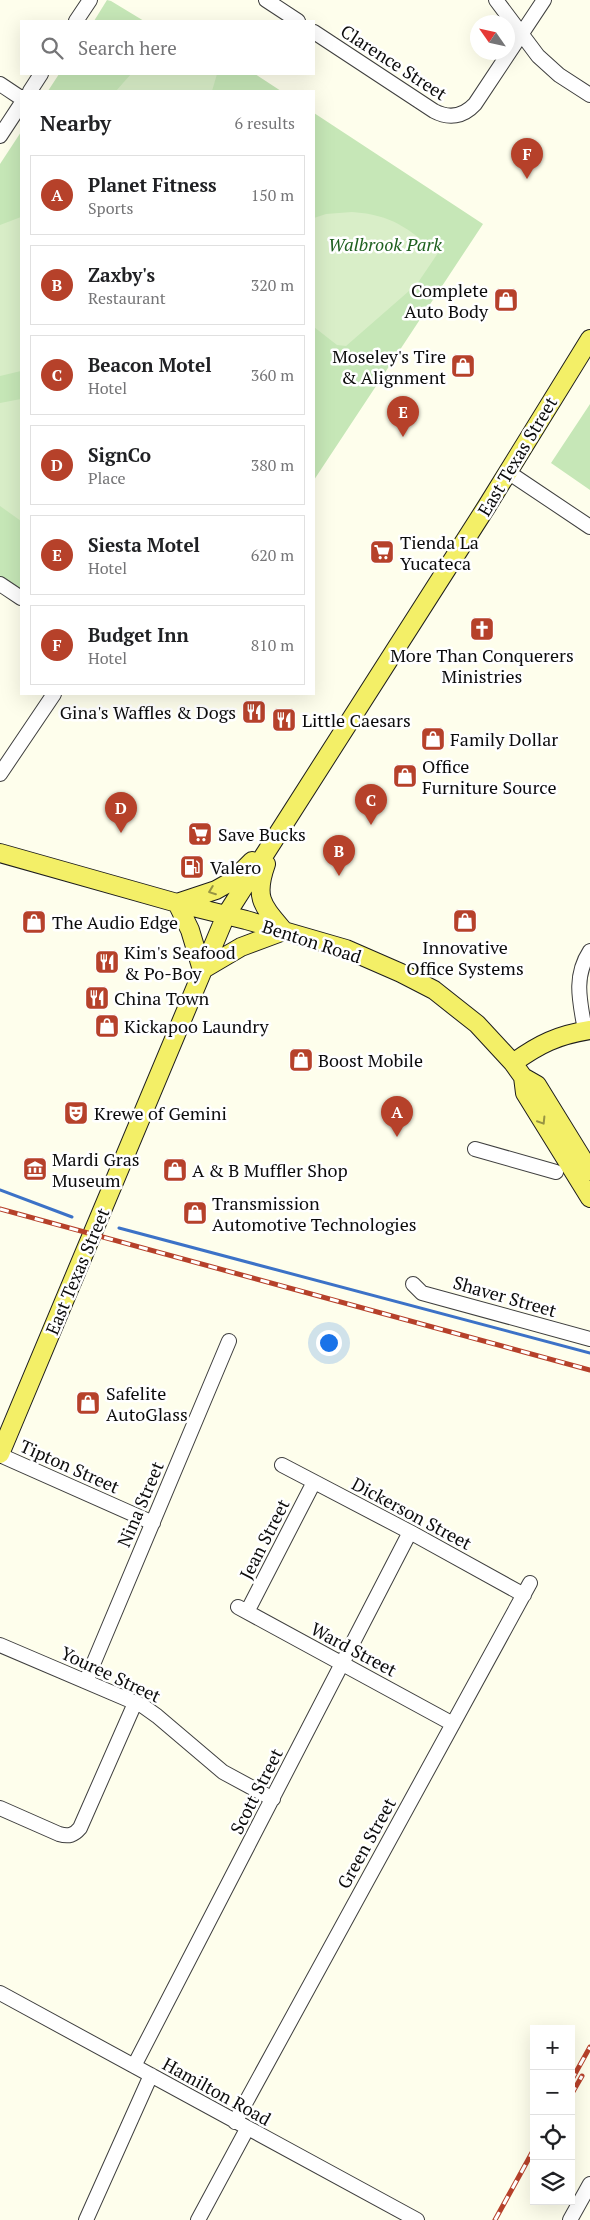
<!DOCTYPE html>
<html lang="en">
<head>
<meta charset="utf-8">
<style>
	body { margin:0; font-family:"PT Serif",serif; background:#f6f6f6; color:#202124 }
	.controls { position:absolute; right:15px; bottom:15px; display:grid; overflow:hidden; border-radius:0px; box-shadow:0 5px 20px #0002 }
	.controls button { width:45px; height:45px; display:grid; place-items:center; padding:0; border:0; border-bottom:1px solid #e0e0e0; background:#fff; color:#202124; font:25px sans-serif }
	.compass { position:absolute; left:470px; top:15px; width:45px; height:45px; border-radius:50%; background:#fff; box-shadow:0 5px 20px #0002; rotate:304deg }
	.you { position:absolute; left:328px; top:1342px; width:18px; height:18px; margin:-12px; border:4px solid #fff; border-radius:50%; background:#1a73e8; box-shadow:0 0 0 8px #1a73e833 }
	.badge { display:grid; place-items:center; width:32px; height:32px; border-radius:50%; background:#b6412a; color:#fff; font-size:16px; font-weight:700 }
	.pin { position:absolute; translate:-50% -41px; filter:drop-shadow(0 1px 2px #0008) }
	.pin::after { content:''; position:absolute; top:26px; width:18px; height:15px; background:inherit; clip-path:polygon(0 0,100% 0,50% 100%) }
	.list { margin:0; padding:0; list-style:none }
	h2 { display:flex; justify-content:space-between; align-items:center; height:65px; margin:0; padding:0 20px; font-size:21px }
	h2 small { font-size:16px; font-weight:400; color:#757577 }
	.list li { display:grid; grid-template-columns:32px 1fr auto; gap:15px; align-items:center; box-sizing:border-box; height:80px; margin:0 10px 10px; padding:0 10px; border:1px solid #e0e0e0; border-radius:0px }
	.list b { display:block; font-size:19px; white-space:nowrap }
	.list p { margin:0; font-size:16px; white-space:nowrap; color:#757577 }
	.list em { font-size:16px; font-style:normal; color:#757577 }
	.icon { flex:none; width:28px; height:28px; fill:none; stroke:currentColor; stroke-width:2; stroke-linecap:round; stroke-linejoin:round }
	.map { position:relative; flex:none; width:590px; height:2220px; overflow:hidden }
	.search { position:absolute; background:#fff; box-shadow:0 5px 20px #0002; left:20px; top:20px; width:295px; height:55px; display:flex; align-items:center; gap:12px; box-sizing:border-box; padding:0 18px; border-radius:0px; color:#757577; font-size:19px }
	.panel { position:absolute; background:#fff; box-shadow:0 5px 20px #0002; left:20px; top:90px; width:295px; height:605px; border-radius:0px }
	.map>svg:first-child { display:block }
</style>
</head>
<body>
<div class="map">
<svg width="590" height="2220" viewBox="0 0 590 2220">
	<rect width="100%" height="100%" fill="#fefeec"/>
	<!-- green -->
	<path fill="#c6e7b7" d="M107,0L111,1L144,21H94Z
		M59,74H255L281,91H48Z
		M314,113L483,224L314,480Z
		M21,132V592L0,578V164Z
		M590,404V490L551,463Z"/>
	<!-- pitch -->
	<path fill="#d9eec8" d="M131,74H217L212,91H116Z
		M352,212C393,215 407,228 438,253L417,284L346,346L337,345L314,327V218L326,214Z
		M21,217V371L0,376V225Z
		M21,399V521L0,506V403Z"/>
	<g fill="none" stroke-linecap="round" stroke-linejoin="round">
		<!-- stream -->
		<path stroke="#3c72c7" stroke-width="3" d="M0,1190L72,1217
			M119,1228L590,1353"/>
		<defs>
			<path id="minor" d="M266,0L298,21
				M496,0L538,56L559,75L590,95
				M76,21L90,0
				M314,32L434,111C449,119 463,117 475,104L544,0
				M0,84L21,98
				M30,91L41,74
				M0,136L21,104
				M508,472L590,527
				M0,584L21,598
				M0,774L54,694
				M585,1030C580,1002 573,977 590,951
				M475,1149L556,1172
				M413,1284L422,1293L590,1339
				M0,1455L153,1523
				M282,1465L410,1532L524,1595
				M238,1607L453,1724
				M247,1612L314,1482
				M0,1645L143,1706L157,1716L223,1772L273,1799
				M86,1681L229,1341
				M0,1808L59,1834C69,1837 74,1835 80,1828L135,1703
				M0,1993L417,2220
				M134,2066L410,1532
				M235,2122L530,1583
				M86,2220L151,2075
				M198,2220L247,2129
				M570,2220L590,2184"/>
			<path id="major" d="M0,853L177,903L246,920L346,949L401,973L434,990L477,1024L513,1063L523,1077L537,1085L590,1171
				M266,864C254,898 262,905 284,931
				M177,903L216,890L232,881L252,861
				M177,903L190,930L202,970
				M202,970L241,947L284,931
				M513,1063C539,1044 558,1035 590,1030
				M523,1077L525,1093L590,1198
				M0,1454L226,915L487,506L590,339"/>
		</defs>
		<!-- minor casing -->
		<use href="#minor" stroke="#3f3f3f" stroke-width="16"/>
		<!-- major casing -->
		<use href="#major" stroke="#1d1d1d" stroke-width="20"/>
		<!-- minor -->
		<use href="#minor" stroke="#fff" stroke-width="14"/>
		<!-- major -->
		<use href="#major" stroke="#f3ef67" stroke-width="18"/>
		<defs>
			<path id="rail" d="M0,1209L590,1370
				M571,2081L590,2047
				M571,2095L582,2076
				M495,2220L534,2149"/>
		</defs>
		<!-- rail casing -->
		<use href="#rail" stroke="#b6412a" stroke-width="5"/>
		<!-- rail -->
		<use href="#rail" stroke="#fff" stroke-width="3" stroke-dasharray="9" stroke-linecap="butt"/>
	</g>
	<!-- one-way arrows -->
	<defs><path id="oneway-chevron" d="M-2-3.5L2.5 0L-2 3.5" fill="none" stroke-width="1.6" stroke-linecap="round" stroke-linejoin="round" transform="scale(1.25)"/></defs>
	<g stroke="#979443">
		<use href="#oneway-chevron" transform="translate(212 891) rotate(159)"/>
		<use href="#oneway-chevron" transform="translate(542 1121) rotate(58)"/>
	</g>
	<!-- icons -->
	<defs>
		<symbol id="shop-square" viewBox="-11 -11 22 22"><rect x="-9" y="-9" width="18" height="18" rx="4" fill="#b6412a" stroke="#fff"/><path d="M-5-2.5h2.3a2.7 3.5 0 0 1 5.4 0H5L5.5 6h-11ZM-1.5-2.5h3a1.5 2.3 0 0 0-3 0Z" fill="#fff"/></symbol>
		<symbol id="supermarket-square" viewBox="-11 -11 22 22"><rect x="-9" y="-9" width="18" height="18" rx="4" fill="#b6412a" stroke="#fff"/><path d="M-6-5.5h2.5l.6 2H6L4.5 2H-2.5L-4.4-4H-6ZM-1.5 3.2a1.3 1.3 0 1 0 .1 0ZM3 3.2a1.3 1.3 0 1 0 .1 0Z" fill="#fff"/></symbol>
		<symbol id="church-square" viewBox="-11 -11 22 22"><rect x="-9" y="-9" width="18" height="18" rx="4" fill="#b6412a" stroke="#fff"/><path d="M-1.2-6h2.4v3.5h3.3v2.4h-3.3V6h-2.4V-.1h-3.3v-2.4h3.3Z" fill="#fff"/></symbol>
		<symbol id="restaurant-square" viewBox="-11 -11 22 22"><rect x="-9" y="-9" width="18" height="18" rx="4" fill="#b6412a" stroke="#fff"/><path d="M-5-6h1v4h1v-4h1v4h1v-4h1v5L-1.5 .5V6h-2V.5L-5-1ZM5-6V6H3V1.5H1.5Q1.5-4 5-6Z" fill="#fff"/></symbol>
		<symbol id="fuel-square" viewBox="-11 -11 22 22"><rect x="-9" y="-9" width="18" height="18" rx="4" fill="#b6412a" stroke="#fff"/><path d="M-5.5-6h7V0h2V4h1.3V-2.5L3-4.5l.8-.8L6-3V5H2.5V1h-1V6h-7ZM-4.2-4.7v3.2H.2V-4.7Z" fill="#fff"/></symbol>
		<symbol id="theatre-square" viewBox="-11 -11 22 22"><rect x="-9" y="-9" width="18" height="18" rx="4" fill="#b6412a" stroke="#fff"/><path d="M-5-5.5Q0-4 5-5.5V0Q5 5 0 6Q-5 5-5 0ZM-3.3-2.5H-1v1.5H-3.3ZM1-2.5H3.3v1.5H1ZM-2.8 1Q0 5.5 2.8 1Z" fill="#fff"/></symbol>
		<symbol id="museum-square" viewBox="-11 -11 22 22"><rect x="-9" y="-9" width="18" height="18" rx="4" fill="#b6412a" stroke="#fff"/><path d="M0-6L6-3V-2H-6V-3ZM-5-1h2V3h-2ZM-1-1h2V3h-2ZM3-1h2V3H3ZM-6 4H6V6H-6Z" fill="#fff"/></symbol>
	</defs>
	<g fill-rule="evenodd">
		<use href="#shop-square" x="492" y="286" width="28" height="28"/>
		<use href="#shop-square" x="449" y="352" width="28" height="28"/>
		<use href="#supermarket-square" x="368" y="538" width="28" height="28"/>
		<use href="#church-square" x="468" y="615" width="28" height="28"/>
		<use href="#restaurant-square" x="240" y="698" width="28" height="28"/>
		<use href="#restaurant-square" x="270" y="706" width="28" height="28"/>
		<use href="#shop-square" x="419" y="725" width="28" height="28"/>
		<use href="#shop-square" x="391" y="762" width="28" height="28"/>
		<use href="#supermarket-square" x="186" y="820" width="28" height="28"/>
		<use href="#fuel-square" x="178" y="853" width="28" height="28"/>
		<use href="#shop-square" x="451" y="907" width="28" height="28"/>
		<use href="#shop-square" x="20" y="908" width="28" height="28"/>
		<use href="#restaurant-square" x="93" y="948" width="28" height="28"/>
		<use href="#restaurant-square" x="83" y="984" width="28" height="28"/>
		<use href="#shop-square" x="93" y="1012" width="28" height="28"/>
		<use href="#shop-square" x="287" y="1046" width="28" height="28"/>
		<use href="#theatre-square" x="62" y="1099" width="28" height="28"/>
		<use href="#museum-square" x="21" y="1155" width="28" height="28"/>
		<use href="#shop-square" x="161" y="1156" width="28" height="28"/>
		<use href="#shop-square" x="181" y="1199" width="28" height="28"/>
		<use href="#shop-square" x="74" y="1389" width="28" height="28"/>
	</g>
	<g text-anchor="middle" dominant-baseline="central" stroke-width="5" stroke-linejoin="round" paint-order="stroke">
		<!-- street labels -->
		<g font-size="18" fill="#0c0c0c" stroke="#fff">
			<text transform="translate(394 62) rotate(33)">Clarence Street</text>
			<text transform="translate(517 456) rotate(-59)">East Texas Street</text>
			<text transform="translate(312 941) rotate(18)">Benton Road</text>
			<text transform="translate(77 1271) rotate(-67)">East Texas Street</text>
			<text transform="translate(505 1296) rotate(16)">Shaver Street</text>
			<text transform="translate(70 1466) rotate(24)">Tipton Street</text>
			<text transform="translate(140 1504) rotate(-67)">Nina Street</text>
			<text transform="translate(412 1513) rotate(28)">Dickerson Street</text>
			<text transform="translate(264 1539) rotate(-63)">Jean Street</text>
			<text transform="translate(354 1649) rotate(28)">Ward Street</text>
			<text transform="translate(111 1674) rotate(25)">Youree Street</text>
			<text transform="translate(256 1791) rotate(-63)">Scott Street</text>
			<text transform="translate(366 1843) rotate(-61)">Green Street</text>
			<text transform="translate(217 2091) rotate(29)">Hamilton Road</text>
		</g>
		<!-- park labels -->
		<g font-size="18" font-style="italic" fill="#1f6120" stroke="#fff">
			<text x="385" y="244">Walbrook Park</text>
		</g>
		<!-- poi labels -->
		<g font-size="18" fill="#0c0c0c" stroke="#fff" text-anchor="start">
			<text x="488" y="290" text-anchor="end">Complete<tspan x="488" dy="21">Auto Body</tspan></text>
			<text x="446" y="356" text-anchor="end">Moseley's Tire<tspan x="446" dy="21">&amp; Alignment</tspan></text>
			<text x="400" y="542">Tienda La<tspan x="400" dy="21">Yucateca</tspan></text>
			<text x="482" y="655" text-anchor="middle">More Than Conquerers<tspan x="482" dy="21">Ministries</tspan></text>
			<text x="236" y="712" text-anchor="end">Gina's Waffles &amp; Dogs</text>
			<text x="302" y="720">Little Caesars</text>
			<text x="450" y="739">Family Dollar</text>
			<text x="422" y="766">Office<tspan x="422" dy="21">Furniture Source</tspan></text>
			<text x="218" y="834">Save Bucks</text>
			<text x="210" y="867">Valero</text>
			<text x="52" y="922">The Audio Edge</text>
			<text x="465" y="947" text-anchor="middle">Innovative<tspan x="465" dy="21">Office Systems</tspan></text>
			<text x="124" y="952">Kim's Seafood<tspan x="124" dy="21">&amp; Po-Boy</tspan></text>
			<text x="114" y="998">China Town</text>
			<text x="124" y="1026">Kickapoo Laundry</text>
			<text x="318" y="1060">Boost Mobile</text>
			<text x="94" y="1113">Krewe of Gemini</text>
			<text x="52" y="1159">Mardi Gras<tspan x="52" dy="21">Museum</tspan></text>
			<text x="192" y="1170">A &amp; B Muffler Shop</text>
			<text x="212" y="1203">Transmission<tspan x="212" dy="21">Automotive Technologies</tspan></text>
			<text x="106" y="1393">Safelite<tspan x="106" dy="21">AutoGlass</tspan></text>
		</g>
	</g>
</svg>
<div class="controls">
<button>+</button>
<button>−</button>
<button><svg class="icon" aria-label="locate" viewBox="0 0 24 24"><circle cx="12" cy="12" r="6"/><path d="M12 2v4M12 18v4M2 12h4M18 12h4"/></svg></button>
<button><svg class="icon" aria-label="layers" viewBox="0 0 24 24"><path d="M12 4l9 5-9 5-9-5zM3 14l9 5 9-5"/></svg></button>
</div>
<svg class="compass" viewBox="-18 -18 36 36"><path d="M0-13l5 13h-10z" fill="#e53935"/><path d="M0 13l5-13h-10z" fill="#757577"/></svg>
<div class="you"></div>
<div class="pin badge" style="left:397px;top:1137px">A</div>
<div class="pin badge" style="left:339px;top:876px">B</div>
<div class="pin badge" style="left:371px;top:825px">C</div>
<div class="pin badge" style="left:121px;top:833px">D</div>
<div class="pin badge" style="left:403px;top:437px">E</div>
<div class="pin badge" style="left:527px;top:179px">F</div>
<div class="search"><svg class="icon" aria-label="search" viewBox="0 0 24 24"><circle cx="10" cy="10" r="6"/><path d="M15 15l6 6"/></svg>Search here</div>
<section class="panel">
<h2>Nearby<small>6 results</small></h2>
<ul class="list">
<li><span class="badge">A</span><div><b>Planet Fitness</b><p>Sports</p></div><em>150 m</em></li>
<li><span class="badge">B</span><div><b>Zaxby's</b><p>Restaurant</p></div><em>320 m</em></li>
<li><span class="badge">C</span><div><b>Beacon Motel</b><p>Hotel</p></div><em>360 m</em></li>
<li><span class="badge">D</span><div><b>SignCo</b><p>Place</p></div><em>380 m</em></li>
<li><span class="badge">E</span><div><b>Siesta Motel</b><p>Hotel</p></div><em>620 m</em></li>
<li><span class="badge">F</span><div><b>Budget Inn</b><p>Hotel</p></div><em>810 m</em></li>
</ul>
</section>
</div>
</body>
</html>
